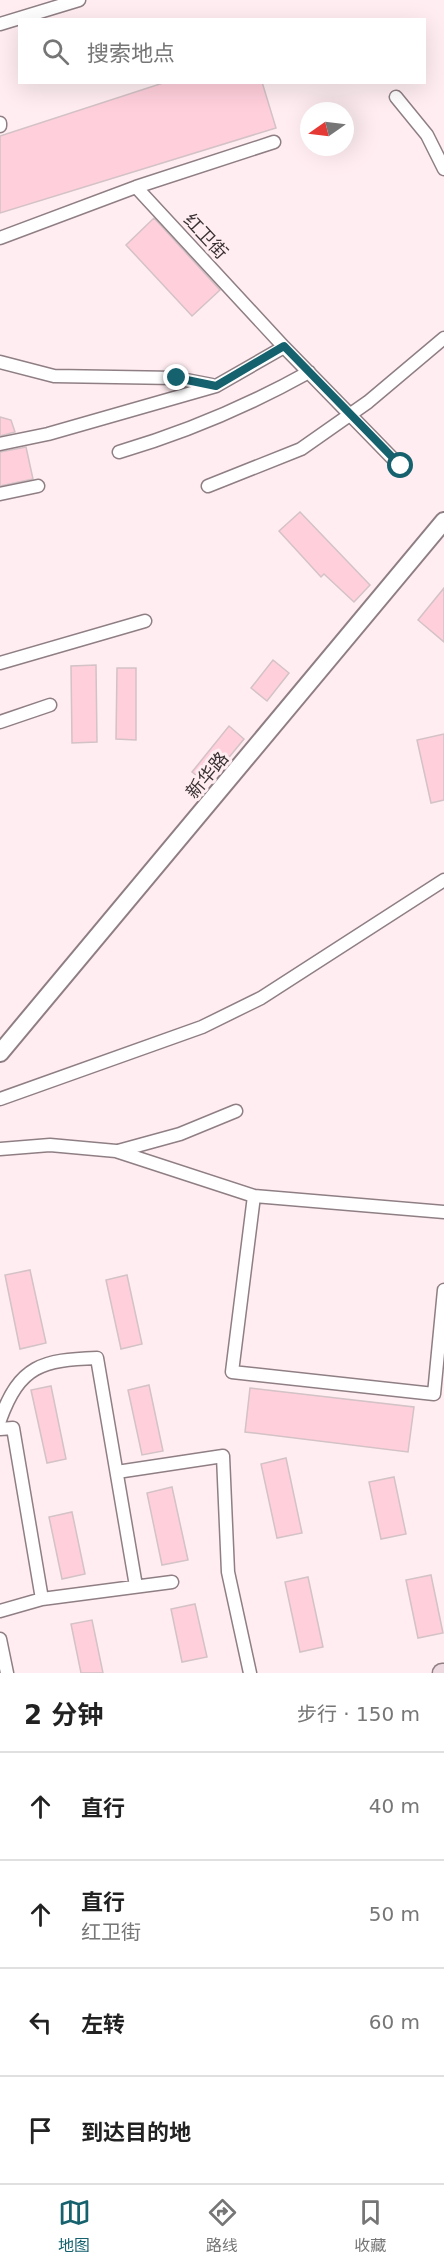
<!DOCTYPE html>
<html lang="zh">
<head>
<meta charset="utf-8">
<style>
	body { margin:0; font-family:"DejaVu Sans","Noto Sans SC",sans-serif; background:#f2f2f2; color:#222 }
	.compass { position:absolute; left:300px; top:102px; width:54px; height:54px; border-radius:50%; background:#fff; box-shadow:0 6px 24px #0002; rotate:256deg }
	.stop { position:absolute; width:18px; height:18px; margin:-14px; border:4px solid #15616d; border-radius:50%; background:#fff }
	.stop.end { background:#15616d; border-color:#fff; box-shadow:0 2px 6px #0008 }
	.list { margin:0; padding:0; list-style:none }
	h2 { display:flex; justify-content:space-between; align-items:center; height:78px; margin:0; padding:0 24px; font-size:26px }
	h2 small { font-size:20px; font-weight:400; color:#767676 }
	.list li { display:grid; grid-template-columns:39px 1fr auto; gap:18px; align-items:center; box-sizing:border-box; height:108px; padding:0 24px; border-top:2px solid #e0e0e0 }
	.list b { display:block; font-size:22px; white-space:nowrap }
	.list p { margin:0; font-size:20px; white-space:nowrap; color:#767676 }
	.list em { font-size:20px; font-style:normal; color:#767676 }
	.icon { flex:none; width:33px; height:33px; fill:none; stroke:currentColor; stroke-width:2; stroke-linecap:round; stroke-linejoin:round }
	.map { position:relative; flex:none; width:444px; height:1673px; overflow:hidden }
	.search { position:absolute; background:#fff; box-shadow:0 6px 24px #0002; left:18px; right:18px; top:18px; height:66px; display:flex; align-items:center; gap:15px; box-sizing:border-box; padding:0 21px; border-radius:0px; color:#767676; font-size:22px }
	.sheet { height:510px; background:#fff }
	nav { display:flex; justify-content:space-around; align-items:center; box-sizing:border-box; height:84px; border-top:2px solid #e0e0e0; background:#fff; font-size:16px; color:#767676 }
	nav a { display:grid; justify-items:center; gap:3px }
	nav .on { color:#15616d }
	.map>svg:first-child { display:block }
</style>
</head>
<body>
<div class="map">
<svg width="444" height="1673" viewBox="0 0 444 1673">
	<rect width="100%" height="100%" fill="#ffedf1"/>
	<!-- building -->
	<path fill="#ffcfdc" stroke="#d3c2c6" stroke-width="1.5" d="M166,82H262L276,128L0,213V136Z
		M154,218L220,290L192,316L126,245Z
		M0,417L11,420L15,432L0,436Z
		M26,447L33,479L0,486V452Z
		M300,512L370,585L354,602L324,574L321,577L279,531Z
		M444,588V642L418,620Z
		M273,660L289,673L267,701L251,688Z
		M96,665L97,742L72,743L71,666Z
		M117,668H136V740L116,739Z
		M229,726L244,739L207,784L192,772Z
		M444,734V800L431,803L417,740Z
		M30,1270L46,1343L20,1349L5,1275Z
		M127,1275L142,1344L121,1349L106,1280Z
		M149,1385L163,1451L142,1455L128,1390Z
		M51,1386L66,1459L47,1463L31,1390Z
		M250,1388L414,1407L408,1452L245,1432Z
		M286,1458L302,1533L277,1538L261,1464Z
		M394,1477L406,1534L381,1539L369,1482Z
		M172,1487L188,1560L162,1565L147,1493Z
		M72,1512L85,1574L62,1579L49,1517Z
		M431,1575L443,1633L418,1638L406,1580Z
		M308,1577L323,1647L300,1652L285,1582Z
		M195,1604L207,1657L182,1662L171,1609Z
		M92,1620L103,1673H81L71,1624Z"/>
	<g fill="none" stroke-linecap="round" stroke-linejoin="round">
		<defs>
			<path id="minor" d="M0,24L79,0
				M396,97L427,135L444,169
				M0,123V126
				M136,187L274,142
				M0,238L136,187L284,347L401,467
				M0,362L54,376L176,378L212,385
				M0,444L48,434L216,386L284,347
				M119,452C187,432 248,406 309,372
				M208,486L301,449L368,402L444,338
				M0,494L38,486
				M0,663L145,621
				M0,722L50,705
				M0,1099L202,1027L261,998L444,880
				M0,1149L50,1145L116,1151L254,1196L444,1212
				M118,1151L180,1134L236,1111
				M254,1196L232,1372L434,1394L444,1290
				M0,1420C20,1365 42,1360 97,1358L136,1586
				M0,1429L13,1428L42,1599
				M117,1472L223,1456L228,1572L250,1673
				M0,1611L42,1599L172,1582
				M0,1639L7,1673"/>
			<path id="tertiary" d="M0,1053L444,521"/>
			<path id="secondary" d="M442,1673H444"/>
		</defs>
		<!-- minor casing -->
		<use href="#minor" stroke="#8f7f84" stroke-width="15"/>
		<!-- tertiary casing -->
		<use href="#tertiary" stroke="#8f7f84" stroke-width="20"/>
		<!-- secondary casing -->
		<use href="#secondary" stroke="#8f7f84" stroke-width="21"/>
		<!-- minor -->
		<use href="#minor" stroke="#fff" stroke-width="12"/>
		<!-- tertiary -->
		<use href="#tertiary" stroke="#fff" stroke-width="16"/>
		<!-- secondary -->
		<use href="#secondary" stroke="#efd9e0" stroke-width="18"/>
	</g>
	<g fill="none" stroke-linecap="round" stroke-linejoin="round">
		<!-- route -->
		<path stroke="#15616d" stroke-width="8" d="M177,378L216,386L284,346L401,466"/>
	</g>
	<g text-anchor="middle" dominant-baseline="central" stroke-width="6" stroke-linejoin="round" paint-order="stroke">
		<!-- street labels -->
		<g font-size="18" fill="#393234" stroke="#ffedf1">
			<text transform="translate(206 236) rotate(47)">红卫街</text>
			<text transform="translate(207 775) rotate(-50)">新华路</text>
		</g>
	</g>
</svg>
<svg class="compass" viewBox="-18 -18 36 36"><path d="M0-13l5 13h-10z" fill="#e53935"/><path d="M0 13l5-13h-10z" fill="#767676"/></svg>
<div class="stop" style="left:401px;top:466px"></div>
<div class="stop end" style="left:177px;top:378px"></div>
<div class="search"><svg class="icon" aria-label="search" viewBox="0 0 24 24"><circle cx="10" cy="10" r="6"/><path d="M15 15l6 6"/></svg>搜索地点</div>
</div>
<section class="sheet">
<h2>2 分钟<small>步行 · 150 m</small></h2>
<ul class="list">
<li><svg class="icon" aria-label="ahead" viewBox="0 0 24 24"><path d="M12 20V5M6 11l6-6 6 6"/></svg><div><b>直行</b></div><em>40 m</em></li>
<li><svg class="icon" aria-label="ahead" viewBox="0 0 24 24"><path d="M12 20V5M6 11l6-6 6 6"/></svg><div><b>直行</b><p>红卫街</p></div><em>50 m</em></li>
<li><svg class="icon" aria-label="left" viewBox="0 0 24 24"><path d="M17 20v-9H6M10 6l-5 5 5 5"/></svg><div><b>左转</b></div><em>60 m</em></li>
<li><svg class="icon" aria-label="arrive" viewBox="0 0 24 24"><path d="M6 21V4h12l-3 4 3 4H6"/></svg><div><b>到达目的地</b></div></li>
</ul>
</section>
<nav>
<a class="on"><svg class="icon" aria-label="map" viewBox="0 0 24 24"><path d="M3 6l6-2 6 2 6-2v14l-6 2-6-2-6 2zM9 4v14M15 6v14"/></svg>地图</a>
<a><svg class="icon" aria-label="directions" viewBox="0 0 24 24"><path d="M12 3l9 9-9 9-9-9zM9 14v-3h6M13 9l2 2-2 2"/></svg>路线</a>
<a><svg class="icon" aria-label="saved" viewBox="0 0 24 24"><path d="M7 4h10v16l-5-4-5 4z"/></svg>收藏</a>
</nav>
</body>
</html>
